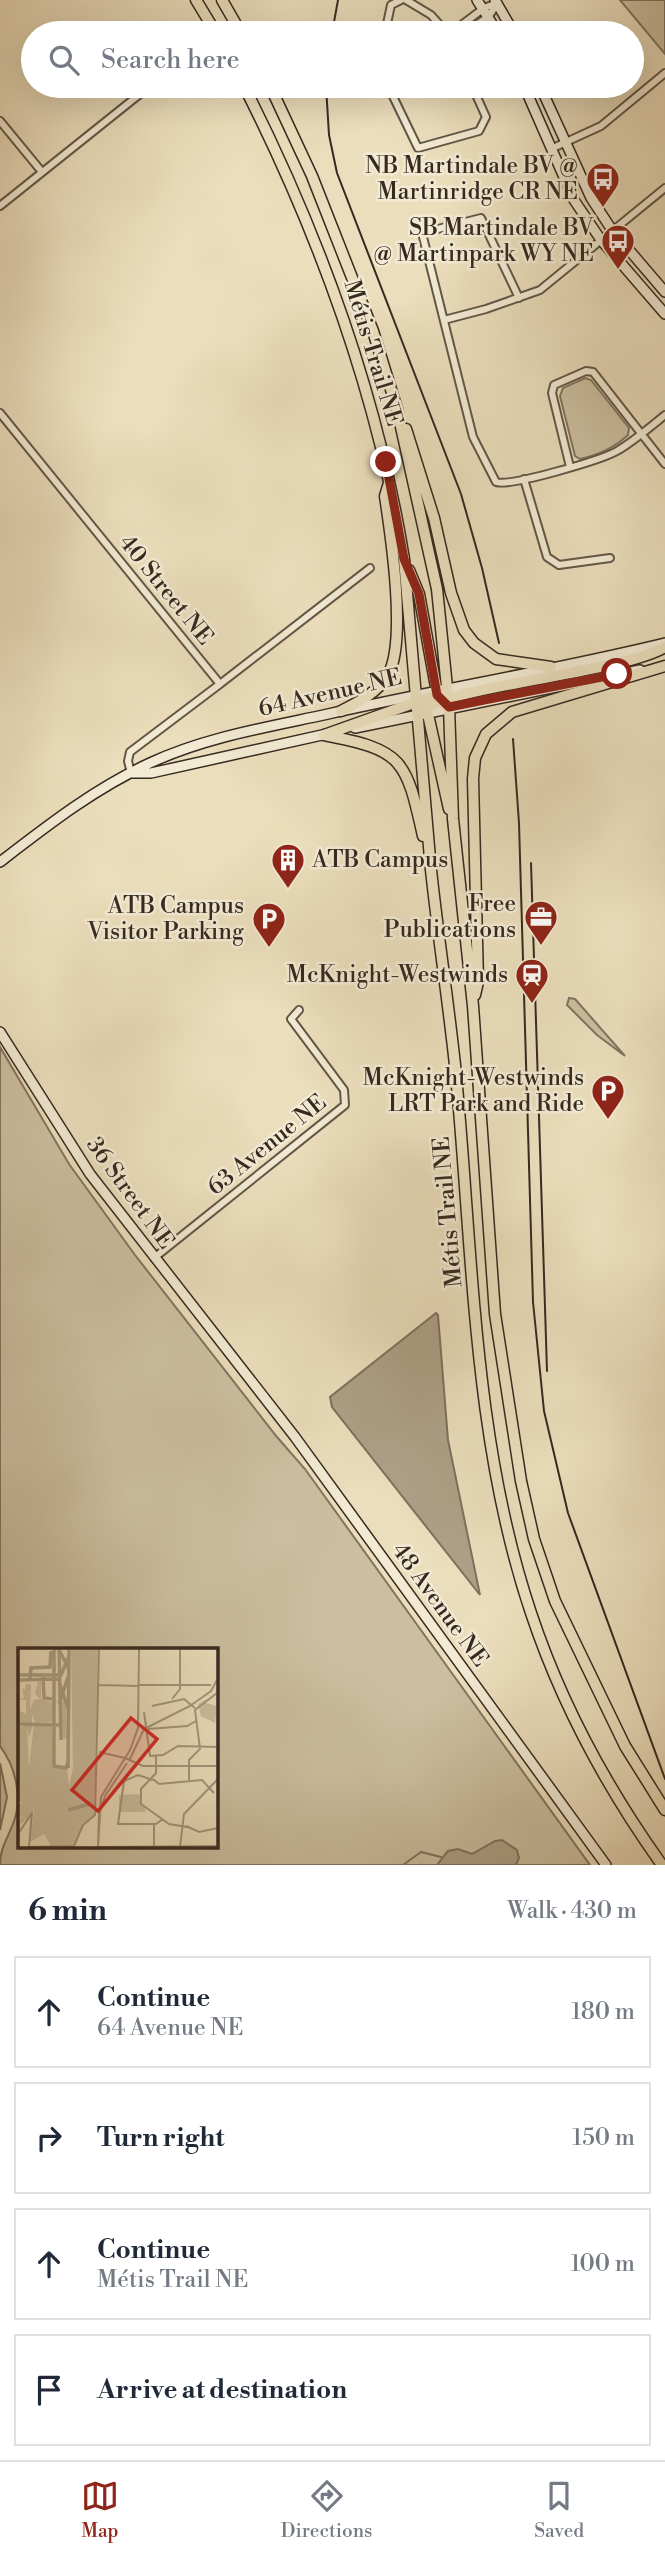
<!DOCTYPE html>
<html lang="en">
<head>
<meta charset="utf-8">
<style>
	body { margin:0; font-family:"Libre Bodoni",serif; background:#f6f6f7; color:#1f2937 }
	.stop { position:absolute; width:21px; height:21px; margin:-16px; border:5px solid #8f2418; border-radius:50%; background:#fff }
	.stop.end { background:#8f2418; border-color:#fff; box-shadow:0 2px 7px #0008 }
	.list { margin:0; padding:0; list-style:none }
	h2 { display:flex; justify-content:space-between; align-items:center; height:91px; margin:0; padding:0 28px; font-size:30px }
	h2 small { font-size:23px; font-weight:400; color:#747a83 }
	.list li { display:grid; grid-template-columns:46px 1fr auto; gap:21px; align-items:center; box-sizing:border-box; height:112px; margin:0 14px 14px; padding:0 14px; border:2px solid #e0e1e3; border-radius:0px }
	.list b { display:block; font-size:26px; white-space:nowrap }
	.list p { margin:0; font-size:23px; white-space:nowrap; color:#747a83 }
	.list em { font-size:23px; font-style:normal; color:#747a83 }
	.icon { flex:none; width:38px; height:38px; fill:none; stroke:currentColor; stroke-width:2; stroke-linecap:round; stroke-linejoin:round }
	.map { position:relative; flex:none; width:665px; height:1865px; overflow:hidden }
	.search { position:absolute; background:#fff; box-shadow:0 7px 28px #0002; left:21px; right:21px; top:21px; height:77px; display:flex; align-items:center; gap:18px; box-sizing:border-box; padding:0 24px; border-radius:38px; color:#747a83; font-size:26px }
	.sheet { height:595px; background:#fff }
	nav { display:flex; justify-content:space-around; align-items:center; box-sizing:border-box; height:98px; border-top:2px solid #e0e1e3; background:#fff; font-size:19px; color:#747a83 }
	nav a { display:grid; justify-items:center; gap:4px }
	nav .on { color:#8f2418 }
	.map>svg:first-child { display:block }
</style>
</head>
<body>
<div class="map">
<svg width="665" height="1865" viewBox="0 0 665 1865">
	<rect width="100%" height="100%" fill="#ebdebc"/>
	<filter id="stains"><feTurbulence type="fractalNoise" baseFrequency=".00286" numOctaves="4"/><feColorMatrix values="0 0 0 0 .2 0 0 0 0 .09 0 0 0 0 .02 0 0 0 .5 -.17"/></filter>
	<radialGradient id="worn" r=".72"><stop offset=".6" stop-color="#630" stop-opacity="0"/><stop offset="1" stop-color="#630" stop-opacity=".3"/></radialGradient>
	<!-- green -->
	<path fill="#ccbfa1" stroke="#817460" stroke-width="2" fill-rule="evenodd" d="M620,0H665V54Z
		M585,378L591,380L629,428L628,435C614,448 599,455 580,459L575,456L560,396L563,388Z
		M569,998L575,999L625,1056L597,1035L567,1005Z
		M0,1047L69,1164L135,1255L277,1437L305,1469L590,1865H0C0,1849 7,1839 13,1824C23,1799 16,1767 0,1746ZM19,1650H215V1846H19Z
		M0,1763L7,1797L0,1830Z"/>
	<!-- water -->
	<path fill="#ada087" stroke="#7d705e" stroke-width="2" d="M436,1313L438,1315L448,1440L480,1595L332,1407L330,1397Z
		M502,1840L517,1850L519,1858L516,1865H437L448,1851L458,1849L472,1854L495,1841Z"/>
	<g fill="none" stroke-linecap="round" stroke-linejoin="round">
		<!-- stream -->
		<path stroke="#7d705e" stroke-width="2" d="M403,1865L421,1852L441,1857"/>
		<defs>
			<path id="street" d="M406,0L431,15L447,33
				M385,33L391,5L401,0
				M451,33L484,8L497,3
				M465,33L489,16L497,4
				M388,86L418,148L479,131L486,117L472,86
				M0,121L42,172
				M553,148L601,126L665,73
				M0,206L150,86
				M519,298L481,218L426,232L423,237L473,437L496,482C510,487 601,460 617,451C634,441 649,428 665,415
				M444,320L486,309L540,290L665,188
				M0,413L220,684L130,752L128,761L131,773
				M570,467L552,393L554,385L586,371L593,372L665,464
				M524,479L547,557L559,565L610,558
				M220,684L370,568
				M154,1258L345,1105L344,1090L291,1019L299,1010"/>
			<path id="secondary" d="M477,0L498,33
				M495,0L514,33
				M524,86L574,200L601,240L665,314
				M540,86L591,198L612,230L665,292
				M355,728L640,670
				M133,773H151L331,733
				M0,862C48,825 94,789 150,763C206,737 268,727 328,714C440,689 554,670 665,643
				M0,1032L90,1174L295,1437L606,1865"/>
			<path id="primary" d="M196,0L216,33
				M222,0L241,33
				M244,86C320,236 377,393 404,559C414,663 421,766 431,870C438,935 448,1000 455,1065C473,1247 472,1438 531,1613C561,1703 607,1788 662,1865
				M270,86L312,176L373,331L397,409L437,589L449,707L453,819L473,1006L495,1314L521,1481L534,1539L555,1601L625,1746L665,1810
				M406,429L434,518L451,593L464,630L474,643L496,659L551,667
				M409,570L419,594L438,698L445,705
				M425,701L449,809
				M341,711C359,702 377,693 388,675C407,641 391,536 385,496L389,483
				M419,714C443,685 616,675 665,647
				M324,735C403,750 406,759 423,836
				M324,735L442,693
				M475,995L478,982L473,779L475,758L486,734L512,712L665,666"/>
		</defs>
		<!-- street casing -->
		<use href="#street" stroke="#635647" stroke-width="10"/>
		<!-- secondary casing -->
		<use href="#secondary" stroke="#362920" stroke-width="12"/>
		<!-- primary casing -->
		<use href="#primary" stroke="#362920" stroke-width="13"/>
		<!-- street -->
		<use href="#street" stroke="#f2ead3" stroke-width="6"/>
		<!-- secondary -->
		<use href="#secondary" stroke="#f2ead3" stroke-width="9"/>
		<!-- primary -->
		<use href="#primary" stroke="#ebdebc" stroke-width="10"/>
		<!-- tram -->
		<path stroke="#362920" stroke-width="2" d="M332,33L338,0
			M326,86L329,135L337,173L461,494L482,568L499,643
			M513,739L519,823L533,1302L544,1411L568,1513L665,1779
			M531,863L547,1371"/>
	</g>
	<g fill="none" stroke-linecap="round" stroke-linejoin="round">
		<!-- route -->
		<path stroke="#8f2418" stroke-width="9" d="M386,462L404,559L419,594L437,695L449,707L617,674"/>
	</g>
	<!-- icons -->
	<defs>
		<symbol id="bus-pin" viewBox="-11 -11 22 30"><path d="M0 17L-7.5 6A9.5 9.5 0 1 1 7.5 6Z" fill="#8f2418" stroke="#f2ead3"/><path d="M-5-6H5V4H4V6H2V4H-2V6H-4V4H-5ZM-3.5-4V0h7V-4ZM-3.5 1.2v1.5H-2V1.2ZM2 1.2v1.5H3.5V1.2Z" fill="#fff"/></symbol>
		<symbol id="building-pin" viewBox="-11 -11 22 30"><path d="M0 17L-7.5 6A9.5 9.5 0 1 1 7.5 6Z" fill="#8f2418" stroke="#f2ead3"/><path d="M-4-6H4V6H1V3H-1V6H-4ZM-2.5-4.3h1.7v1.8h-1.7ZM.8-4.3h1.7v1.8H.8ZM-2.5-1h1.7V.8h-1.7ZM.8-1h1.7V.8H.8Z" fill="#fff"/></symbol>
		<symbol id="office-pin" viewBox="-11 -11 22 30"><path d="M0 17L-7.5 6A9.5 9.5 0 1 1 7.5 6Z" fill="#8f2418" stroke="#f2ead3"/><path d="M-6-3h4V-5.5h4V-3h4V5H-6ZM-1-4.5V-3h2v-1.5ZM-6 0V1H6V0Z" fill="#fff"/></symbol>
		<symbol id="parking-pin" viewBox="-11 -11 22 30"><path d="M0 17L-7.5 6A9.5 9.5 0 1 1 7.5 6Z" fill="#8f2418" stroke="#f2ead3"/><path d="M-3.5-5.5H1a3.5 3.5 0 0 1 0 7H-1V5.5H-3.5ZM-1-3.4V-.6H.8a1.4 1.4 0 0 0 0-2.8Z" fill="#fff"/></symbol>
		<symbol id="station-pin" viewBox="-11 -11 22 30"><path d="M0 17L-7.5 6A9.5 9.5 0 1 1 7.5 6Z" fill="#8f2418" stroke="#f2ead3"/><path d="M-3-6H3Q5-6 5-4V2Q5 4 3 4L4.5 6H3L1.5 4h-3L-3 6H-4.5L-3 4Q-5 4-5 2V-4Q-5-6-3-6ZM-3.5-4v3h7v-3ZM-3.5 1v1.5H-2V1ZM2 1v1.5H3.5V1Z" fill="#fff"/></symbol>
	</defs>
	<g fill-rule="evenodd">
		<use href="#bus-pin" x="584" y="160" width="38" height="52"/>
		<use href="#bus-pin" x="599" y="222" width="38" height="52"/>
		<use href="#building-pin" x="269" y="841" width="38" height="52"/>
		<use href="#office-pin" x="522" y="898" width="38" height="52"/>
		<use href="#parking-pin" x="250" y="900" width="38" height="52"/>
		<use href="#station-pin" x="513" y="956" width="38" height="52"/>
		<use href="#parking-pin" x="589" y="1072" width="38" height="52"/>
	</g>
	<g text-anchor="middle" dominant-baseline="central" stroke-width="5" stroke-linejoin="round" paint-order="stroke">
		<!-- poi labels -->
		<g font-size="23" fill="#362920" stroke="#f2ead3" text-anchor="end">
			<text x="578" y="166">NB Martindale BV @<tspan x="578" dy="26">Martinridge CR NE</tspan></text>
			<text x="594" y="228">SB Martindale BV<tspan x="594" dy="26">@ Martinpark WY NE</tspan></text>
			<text x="312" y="860" text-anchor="start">ATB Campus</text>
			<text x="516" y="904">Free<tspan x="516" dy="26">Publications</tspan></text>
			<text x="244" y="906">ATB Campus<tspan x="244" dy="26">Visitor Parking</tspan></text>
			<text x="508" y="975">McKnight-Westwinds</text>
			<text x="584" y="1078">McKnight-Westwinds<tspan x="584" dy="26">LRT Park and Ride</tspan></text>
		</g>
		<!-- street labels -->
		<g font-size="23" fill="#362920" stroke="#f2ead3">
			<text transform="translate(373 353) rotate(73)">Métis Trail NE</text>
			<text transform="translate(166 590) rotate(51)">40 Street NE</text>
			<text transform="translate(330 693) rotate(-13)">64 Avenue NE</text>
			<text transform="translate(267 1145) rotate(-39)">63 Avenue NE</text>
			<text transform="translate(130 1193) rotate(54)">36 Street NE</text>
			<text transform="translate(448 1212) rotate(-95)">Métis Trail NE</text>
			<text transform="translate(440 1605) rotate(54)">48 Avenue NE</text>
		</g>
	</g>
	<!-- overview -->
	<g transform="translate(18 1648)">
		<rect width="200" height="200" fill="#ebdebc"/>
		<path d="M53,0H80L76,167L67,174L56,197L33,198L26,186L12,194L16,162L8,173L4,166L7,173L0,177L4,168L0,170V156L5,155L0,153V79L15,77L11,89L9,81L11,119L16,77H34L36,119L49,121L51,138L55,120ZM20,33L23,34V51L35,55V74L17,75L14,66V75H0V62L8,66V52H0L6,50L4,40L7,42L8,36H13L12,61L16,52L22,51L17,46ZM48,47L49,90L46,91L42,85V59ZM189,51L188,55L199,58L197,75L183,68L180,56ZM121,146L128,164H101V147Z" fill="#ccbfa1"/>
		<path fill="none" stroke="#ada087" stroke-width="3.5" d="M36,0V118L48,120L50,114M41,0L43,92M41,2L51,21M0,27H43L51,8M25,29L26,50L34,51M12,30L13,20L32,19L33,3M0,32L41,31M41,34L50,60M41,56L50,29M0,76L41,77M50,120L51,0M50,162L72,156"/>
		<path fill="none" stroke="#a3967e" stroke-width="2" d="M81,37L120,38M120,37H193M154,51L162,41V0M134,58L166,51L177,60M126,64L132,108L145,107L160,98L200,99M130,81L169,78L178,73M81,104L107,110M138,108V125L123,141V156L151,176L169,179M107,110L125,118H200M112,111L126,81L172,58L193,43L199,32M135,131L141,136L184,132L196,145M135,132L120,127L106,133L100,176H138L145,171M171,132V112L182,101L177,62L199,45M136,176V199M168,178L181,184L200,180M0,186L14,165M11,199L56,198L65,177L77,167L81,0M11,199L14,164M80,199L83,149L112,102L120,80L121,0M80,199L81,167L87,148L109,115M82,199L200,198M162,199L166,166L200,131"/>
		<path fill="#d62828" fill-opacity="0.15" stroke="#d62828" stroke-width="3.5" d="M113,70L139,91L80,163L54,142Z"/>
		<rect width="200" height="200" fill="none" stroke="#362920" stroke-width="3.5"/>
	</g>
	<rect width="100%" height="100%" filter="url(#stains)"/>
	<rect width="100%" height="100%" fill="url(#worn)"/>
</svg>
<div class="stop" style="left:617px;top:674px"></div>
<div class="stop end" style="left:386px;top:462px"></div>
<div class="search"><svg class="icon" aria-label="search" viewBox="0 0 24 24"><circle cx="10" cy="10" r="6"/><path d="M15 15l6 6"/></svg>Search here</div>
</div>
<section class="sheet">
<h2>6 min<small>Walk · 430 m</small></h2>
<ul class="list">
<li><svg class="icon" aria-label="ahead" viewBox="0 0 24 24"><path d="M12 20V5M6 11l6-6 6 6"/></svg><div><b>Continue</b><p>64 Avenue NE</p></div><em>180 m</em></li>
<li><svg class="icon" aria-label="right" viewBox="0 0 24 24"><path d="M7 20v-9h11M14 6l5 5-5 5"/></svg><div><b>Turn right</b></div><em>150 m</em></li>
<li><svg class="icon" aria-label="ahead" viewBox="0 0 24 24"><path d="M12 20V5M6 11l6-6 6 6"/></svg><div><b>Continue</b><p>Métis Trail NE</p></div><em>100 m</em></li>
<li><svg class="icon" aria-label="arrive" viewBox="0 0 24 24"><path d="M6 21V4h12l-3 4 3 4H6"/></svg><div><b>Arrive at destination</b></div></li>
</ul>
</section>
<nav>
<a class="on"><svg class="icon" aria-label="map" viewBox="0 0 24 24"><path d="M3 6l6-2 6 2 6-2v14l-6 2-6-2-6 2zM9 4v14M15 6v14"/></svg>Map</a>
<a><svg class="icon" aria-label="directions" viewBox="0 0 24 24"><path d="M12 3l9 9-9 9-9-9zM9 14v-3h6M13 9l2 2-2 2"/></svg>Directions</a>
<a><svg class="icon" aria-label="saved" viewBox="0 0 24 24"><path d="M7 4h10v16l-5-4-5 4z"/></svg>Saved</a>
</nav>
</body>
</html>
